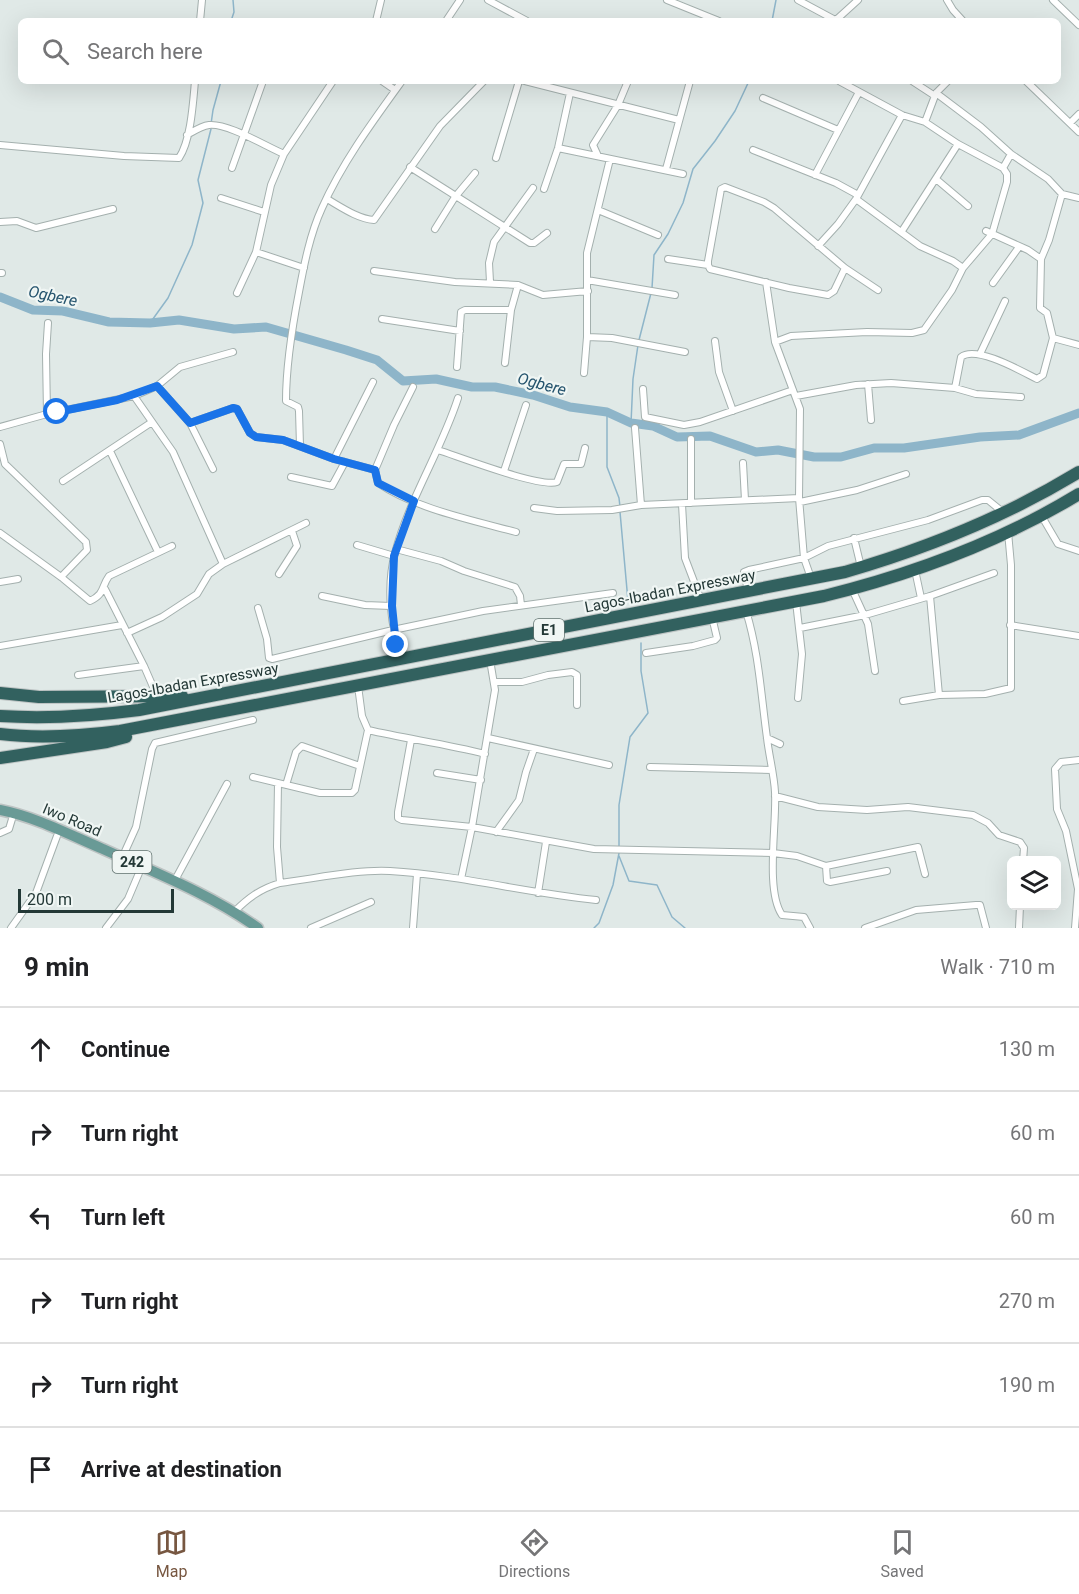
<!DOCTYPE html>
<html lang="en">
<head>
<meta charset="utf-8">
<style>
	body { margin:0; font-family:Roboto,sans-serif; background:#f2f2f2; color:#202124 }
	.controls { position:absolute; right:18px; bottom:18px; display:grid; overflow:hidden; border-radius:9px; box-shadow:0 6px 24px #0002 }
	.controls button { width:54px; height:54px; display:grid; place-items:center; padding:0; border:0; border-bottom:2px solid #e0e0e0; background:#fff; color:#202124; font:30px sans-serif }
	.scale { position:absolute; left:18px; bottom:15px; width:156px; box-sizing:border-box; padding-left:6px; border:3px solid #233836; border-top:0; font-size:16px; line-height:21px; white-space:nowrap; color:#233836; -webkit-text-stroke:4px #f0f6f4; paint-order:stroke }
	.stop { position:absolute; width:18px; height:18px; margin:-14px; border:4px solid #1a73e8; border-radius:50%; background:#fff }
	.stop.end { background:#1a73e8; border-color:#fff; box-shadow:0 2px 6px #0008 }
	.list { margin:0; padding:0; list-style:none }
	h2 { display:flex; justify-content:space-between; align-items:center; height:78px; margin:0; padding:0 24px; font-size:26px }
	h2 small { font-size:20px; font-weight:400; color:#757577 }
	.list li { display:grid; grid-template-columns:39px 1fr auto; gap:18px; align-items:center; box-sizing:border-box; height:84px; padding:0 24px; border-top:2px solid #e0e0e0 }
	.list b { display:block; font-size:22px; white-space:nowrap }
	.list em { font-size:20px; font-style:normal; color:#757577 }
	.icon { flex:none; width:33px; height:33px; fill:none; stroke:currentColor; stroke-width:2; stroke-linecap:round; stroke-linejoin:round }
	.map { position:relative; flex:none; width:1079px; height:928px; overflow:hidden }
	.search { position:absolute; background:#fff; box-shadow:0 6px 24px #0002; left:18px; right:18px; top:18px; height:66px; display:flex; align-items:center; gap:15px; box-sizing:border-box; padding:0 21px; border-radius:9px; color:#757577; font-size:22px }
	.sheet { height:582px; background:#fff }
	nav { display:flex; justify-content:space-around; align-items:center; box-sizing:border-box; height:84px; border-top:2px solid #e0e0e0; background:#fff; font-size:16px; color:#757577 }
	nav a { display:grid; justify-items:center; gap:3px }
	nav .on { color:#775741 }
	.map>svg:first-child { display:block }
</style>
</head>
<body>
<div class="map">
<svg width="1079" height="928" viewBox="0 0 1079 928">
	<rect width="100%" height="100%" fill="#e0e9e7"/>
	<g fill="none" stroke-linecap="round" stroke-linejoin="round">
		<!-- stream -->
		<path stroke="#8eb5c9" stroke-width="1.5" d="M231,21L234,12L233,0
			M772,21L776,0
			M211,124L213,110L221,81
			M652,288L654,255L668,234L683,203L693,169L715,141L735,111L749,81
			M150,323L168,298L192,245L203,203L198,180L211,129
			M639,340L651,293
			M607,412V467L619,498L620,507
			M631,423L633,379L638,345
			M620,512L628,601
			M619,848V805L630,737L648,713L641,671V643
			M619,856L629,881L657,885L672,917L685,928
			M594,928L599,923L613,885L619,853"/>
		<!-- river -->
		<path stroke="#8eb5c9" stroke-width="9" d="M0,297L33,310L63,311L109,322L150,323L179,320L234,329L266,327L346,350L377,360L403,381L436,379L472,387H495L533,395L570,407L607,412L631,423L653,426L677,437L710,436L756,452L778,450L814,457H841L874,448H904L980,437L1019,435L1079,413"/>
		<defs>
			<path id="street" d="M488,0L527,21
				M667,0L719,21
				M798,0L837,21
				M947,0L953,10L963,21
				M1053,0L1079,25
				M836,20L858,0
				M200,21L202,0
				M376,21L381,0
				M446,21L460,0
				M382,81L395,90
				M525,81L679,120
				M839,81L902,115L925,122L958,144L1003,168
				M912,81L935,96
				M1026,81L1079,132
				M936,93L981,127L1011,154L1048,179L1062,194L1079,198
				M763,98L838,130
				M925,122L936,93L948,81
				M1070,123L1079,114
				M187,135C194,131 201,126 209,125C228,123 265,146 284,154
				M0,145L124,156L179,158C191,140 193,103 195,81
				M558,148L683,174
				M753,150L836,183L858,195
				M598,156L593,145L618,105L628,81
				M496,158L519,81
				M410,167L530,243H534L547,233
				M232,168L263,81
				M666,169L690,81
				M815,175L859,92
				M936,179L968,206
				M544,189L558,148L570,93
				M221,198L264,212
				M327,199C341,207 358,219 374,220L440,126L484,81
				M856,199L920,246L953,261L963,268
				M598,210L658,235
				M0,222L17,221L36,228L113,209
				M435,229L455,197L475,173
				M902,231L958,144
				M986,231L1028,250L1041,259
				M818,246L838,224L856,199L902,115
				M256,252L304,268
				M668,259L708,265
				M845,268L834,291L828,295L789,288L710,269L708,265V261L721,189L725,187L764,202L774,208L845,268L878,290
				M374,271L455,282L518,285L543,295L588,291
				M0,273H2
				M587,280L675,295
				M490,282L489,263L494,242L533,188
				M766,282L775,342L800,409L799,498L804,558L811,578
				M993,283L1019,247
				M237,293L256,252L271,185L284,154L333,81
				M382,319L460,331
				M587,337L612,338L685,352
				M1053,338L1079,345
				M715,341L719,372L733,411
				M775,342L791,336L867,332L912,333L924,330L952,290L963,268L992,234L1007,182V174L1003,168L1011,154
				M980,354L1005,301
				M505,363L511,310L518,285
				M457,367L461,312L465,310H511
				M584,373L587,337V253L610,159
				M868,384L871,420
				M157,386L190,423L213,469
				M413,387L394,425L375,470L378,483C416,509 472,520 516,532
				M955,388L961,357C976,345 1021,371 1037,379L1043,375L1053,338L1047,313L1040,308L1041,259L1049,240L1062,194
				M643,389L645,417L684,425L700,422L793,390
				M134,396L173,452L223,564
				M796,396L856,385L891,383L955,388L976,394L1021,397
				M47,414L46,354L48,323
				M190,423L233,408L237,409L250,433L256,437L283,440L334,459L375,470
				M0,427L47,414L134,396L157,386L180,367L233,352
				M635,428L641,505
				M0,444L5,464L86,542L87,550L61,577
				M300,446L299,411L298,407L286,401C286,364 292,328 299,292C304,265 310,234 322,208C342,163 373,121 402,81
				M438,450C460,457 540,488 557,482L564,464H581L585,448
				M110,451L158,552
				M334,459L373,382
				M743,463L745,500
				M504,471L526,405
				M291,477L332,486L345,462
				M63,481L152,422
				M800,502L857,490L906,474
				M691,503V439
				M682,504L685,558L701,600
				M534,508L557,511L612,510L641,505L799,498
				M1041,515L1058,544L1079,551
				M0,533L61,577L90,601C105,594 101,587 109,576L172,546
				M854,538L861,567
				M357,545L394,556
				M396,549L441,561L464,571L515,587L520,596L521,605
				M915,570L921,598
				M279,574L297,546L292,531
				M0,582L18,579
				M105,589L144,666L157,696
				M852,589L868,624L875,671
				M748,591L744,572L749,570L804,558L828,546L928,520L982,500H988L1004,513
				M322,596L365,605L391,606
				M930,596L939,695
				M796,602L802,654L798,698
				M258,608L267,639L269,658L272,659L393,630L483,611L613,593
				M746,611C759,653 761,695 767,738C769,756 774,774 775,792C777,824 765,890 782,915L804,917L810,928
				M1010,625L1079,636
				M800,628L865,615L930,596L994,573
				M127,633L162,617L197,594L209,574L223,564L306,523
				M0,646L122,625
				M646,653L693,646L715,640L717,638L712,617
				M401,659C391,627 386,587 395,553C409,499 441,451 458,398
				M78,675L144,666
				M495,682H522L548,675L572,672L577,675V705
				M358,686L362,716L368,730C407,739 446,744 485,754
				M903,701L939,695L985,694L1011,688V565L1008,532
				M488,738L609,765
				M767,738L780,744
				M411,740L398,812V818L402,820L472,827L594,849L773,853L797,856L826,866L827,881L830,882L887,871
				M650,767L772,770
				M437,773L481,780
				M253,777L320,793H352L355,790L368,730
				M278,783L277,847L280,883
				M286,785L296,752L302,746L360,766
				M775,796L818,807L867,810L908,807L973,815L988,823L999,835L1020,842L1024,848L1023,861
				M496,832L519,800L526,772L534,749
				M0,833L9,829L12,819
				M122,858L136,827L152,749L155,743L253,720
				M826,866L918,847L925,874
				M461,879L472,827L495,690L490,660
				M175,880L227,784
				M538,893L546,842
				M234,912C248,898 260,889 280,883C313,879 358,869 390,871C459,875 527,893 596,900
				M11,928L36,893L57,836
				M106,928L128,899L139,873
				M311,928L371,902
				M413,928L417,874
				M865,928L916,910L976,905H980L986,928
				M1019,928L1020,906
				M1075,928L1078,889L1066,831L1057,809L1055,769L1061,762L1079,760"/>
			<path id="primary" d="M0,810C36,817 70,835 103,849C156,873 210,894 258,928"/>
			<path id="highway" d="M0,693L39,697L182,696
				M0,716C47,719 93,716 139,710L845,572C928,548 1005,517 1079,472
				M0,734C39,739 81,736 120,731L824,596C913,574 1000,542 1079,494
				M0,758L107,742L126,737"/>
		</defs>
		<!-- street casing -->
		<use href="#street" stroke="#a4b0ae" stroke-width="8"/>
		<!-- primary casing -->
		<use href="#primary" stroke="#bdc3c3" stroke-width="13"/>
		<!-- highway casing -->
		<use href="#highway" stroke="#bdc3c3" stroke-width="14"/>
		<!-- street -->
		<use href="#street" stroke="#fff" stroke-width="6"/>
		<!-- primary -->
		<use href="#primary" stroke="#699a96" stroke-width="10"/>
		<!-- highway -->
		<use href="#highway" stroke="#32615f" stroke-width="12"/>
	</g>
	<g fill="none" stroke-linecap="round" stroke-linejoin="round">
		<!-- route -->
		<path stroke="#1a73e8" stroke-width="8" d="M57,412L117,400L157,386L190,423L233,408L237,409L250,433L256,437L283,440L334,459L375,470L378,483L414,501L394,556L392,606L396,645"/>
	</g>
	<g text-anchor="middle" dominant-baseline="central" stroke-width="4.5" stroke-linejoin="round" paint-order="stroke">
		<!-- shield labels -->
		<g fill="#f0f6f4" stroke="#60716f" stroke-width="1.5">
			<rect x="534" y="619" width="30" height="22" rx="4.5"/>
			<rect x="112.5" y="851" width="39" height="22" rx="4.5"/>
		</g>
		<g font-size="14" font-weight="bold" fill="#233836">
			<text x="549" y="630">E1</text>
			<text x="132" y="862">242</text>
		</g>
		<!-- street labels -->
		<g font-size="15" fill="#233836" stroke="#f0f6f4">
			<text transform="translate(670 591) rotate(-11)">Lagos-Ibadan Expressway</text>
			<text transform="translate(193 683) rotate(-10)">Lagos-Ibadan Expressway</text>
			<text transform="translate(72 820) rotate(23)">Iwo Road</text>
		</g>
		<!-- water labels -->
		<g font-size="16" font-style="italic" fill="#24536d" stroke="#f0f6f4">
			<text transform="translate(53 296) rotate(12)">Ogbere</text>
			<text transform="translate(542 384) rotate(15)">Ogbere</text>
		</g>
	</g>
</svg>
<div class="controls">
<button><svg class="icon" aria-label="layers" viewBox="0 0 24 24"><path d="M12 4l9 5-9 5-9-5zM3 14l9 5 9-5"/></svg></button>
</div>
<div class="scale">200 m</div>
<div class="stop" style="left:57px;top:412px"></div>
<div class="stop end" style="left:396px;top:645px"></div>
<div class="search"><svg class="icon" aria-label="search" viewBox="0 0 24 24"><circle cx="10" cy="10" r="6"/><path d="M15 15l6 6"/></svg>Search here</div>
</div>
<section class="sheet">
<h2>9 min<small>Walk · 710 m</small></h2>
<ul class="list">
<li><svg class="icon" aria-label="ahead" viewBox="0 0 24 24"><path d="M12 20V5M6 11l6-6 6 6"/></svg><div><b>Continue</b></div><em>130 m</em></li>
<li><svg class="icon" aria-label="right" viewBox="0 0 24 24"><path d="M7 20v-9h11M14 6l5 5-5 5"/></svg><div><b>Turn right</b></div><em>60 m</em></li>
<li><svg class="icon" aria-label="left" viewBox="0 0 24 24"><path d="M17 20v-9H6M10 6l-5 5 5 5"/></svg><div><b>Turn left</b></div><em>60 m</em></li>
<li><svg class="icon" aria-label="right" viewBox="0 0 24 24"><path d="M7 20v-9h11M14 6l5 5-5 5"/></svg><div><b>Turn right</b></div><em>270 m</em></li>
<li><svg class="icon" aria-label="right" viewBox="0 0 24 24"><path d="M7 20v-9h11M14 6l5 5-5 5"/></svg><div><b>Turn right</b></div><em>190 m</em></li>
<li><svg class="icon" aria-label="arrive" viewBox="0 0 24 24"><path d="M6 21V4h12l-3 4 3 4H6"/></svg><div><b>Arrive at destination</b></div></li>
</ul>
</section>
<nav>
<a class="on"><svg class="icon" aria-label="map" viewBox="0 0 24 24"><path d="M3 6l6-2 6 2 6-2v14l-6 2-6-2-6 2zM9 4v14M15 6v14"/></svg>Map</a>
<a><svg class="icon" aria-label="directions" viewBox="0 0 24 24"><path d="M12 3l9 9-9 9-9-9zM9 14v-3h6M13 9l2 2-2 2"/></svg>Directions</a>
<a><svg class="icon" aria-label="saved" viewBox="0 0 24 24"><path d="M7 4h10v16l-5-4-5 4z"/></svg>Saved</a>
</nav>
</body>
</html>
